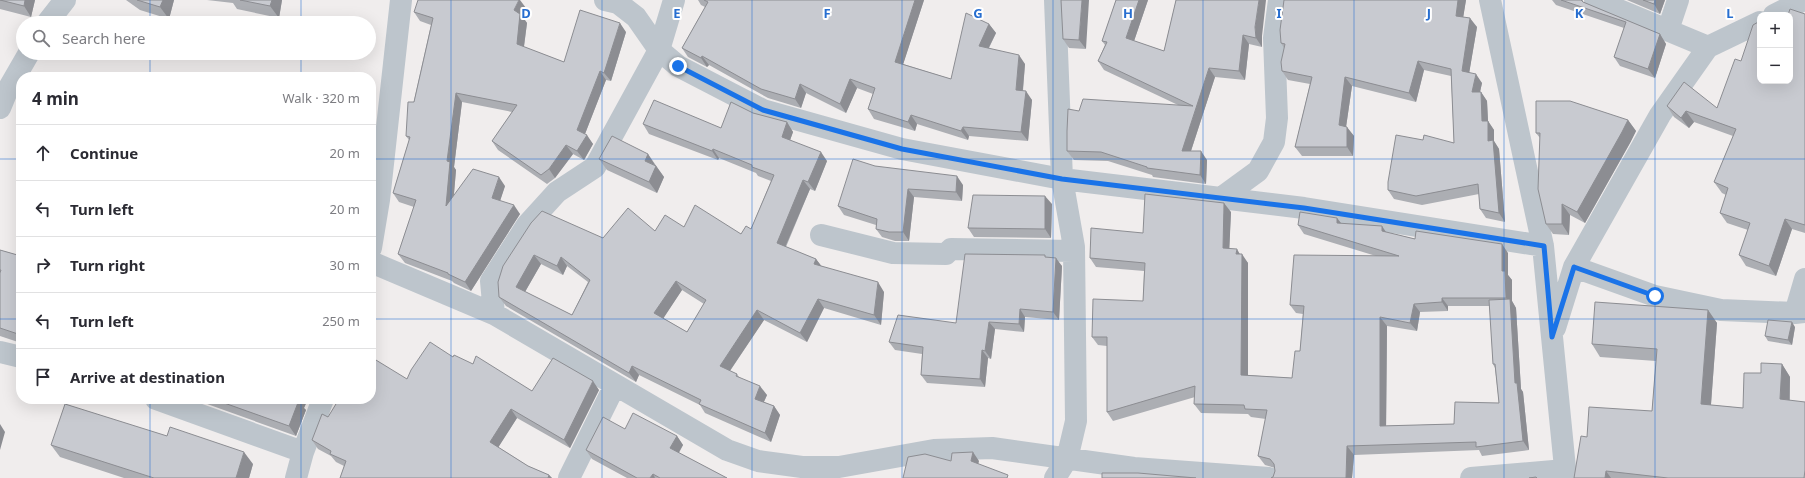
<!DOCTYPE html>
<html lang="en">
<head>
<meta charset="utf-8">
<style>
	body { margin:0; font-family:"Noto Sans",sans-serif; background:#f7f7f7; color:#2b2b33 }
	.controls { position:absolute; right:12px; top:12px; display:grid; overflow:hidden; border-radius:8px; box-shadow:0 4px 16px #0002 }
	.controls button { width:36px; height:36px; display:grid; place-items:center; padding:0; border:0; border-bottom:1px solid #e1e1e2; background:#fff; color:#2b2b33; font:20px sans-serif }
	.stop { position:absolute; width:12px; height:12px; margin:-9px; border:3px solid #1a73e8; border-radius:50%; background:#fff }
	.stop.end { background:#1a73e8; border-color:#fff; box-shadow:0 1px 4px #0008 }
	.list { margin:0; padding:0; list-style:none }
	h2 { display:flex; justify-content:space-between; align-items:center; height:52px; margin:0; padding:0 16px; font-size:17px }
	h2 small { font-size:13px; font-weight:400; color:#7c7c81 }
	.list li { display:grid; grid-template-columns:26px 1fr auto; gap:12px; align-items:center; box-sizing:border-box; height:56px; padding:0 16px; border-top:1px solid #e1e1e2 }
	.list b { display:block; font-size:15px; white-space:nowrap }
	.list em { font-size:13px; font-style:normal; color:#7c7c81 }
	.icon { flex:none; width:22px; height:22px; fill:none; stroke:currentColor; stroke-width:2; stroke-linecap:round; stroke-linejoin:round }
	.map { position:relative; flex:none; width:1805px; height:478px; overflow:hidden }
	.search { position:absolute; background:#fff; box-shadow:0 4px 16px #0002; left:16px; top:16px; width:360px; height:44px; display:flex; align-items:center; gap:10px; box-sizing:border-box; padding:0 14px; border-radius:22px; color:#7c7c81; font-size:15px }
	.panel { position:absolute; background:#fff; box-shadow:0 4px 16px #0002; left:16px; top:72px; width:360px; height:332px; border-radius:16px }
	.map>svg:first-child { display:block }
</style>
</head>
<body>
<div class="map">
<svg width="1805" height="478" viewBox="0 0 1805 478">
	<rect width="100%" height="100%" fill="#f0eded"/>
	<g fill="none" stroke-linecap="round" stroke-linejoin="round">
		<!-- minor -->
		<path stroke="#bdc5cc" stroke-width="22" d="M605,0L618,3L636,17L659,50L678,66L763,110L902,149L1062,179L1304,208L1543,246
			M1055,0L1062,179L1074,247L1076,421L1067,459L1055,478
			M1490,0L1543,246L1566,478
			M1595,0L1708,47
			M1774,15L1804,0
			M47,23L65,0
			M1668,30L1678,0
			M0,108L7,91L29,53
			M1221,198L1258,171L1274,142L1277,118L1274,38L1279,0
			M821,235L893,253L946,254L951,249L1073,251L1074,247
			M371,248L379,200L401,0
			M371,262L494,314L727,450L758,461L802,467H839L934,450L992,448L1134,468L1269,478
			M1574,267L1655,296L1721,310L1795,313L1805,312
			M1795,313L1805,279
			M494,314L491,281L527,225L557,192L595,167L659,50L674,0
			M1555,328L1574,267L1660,115L1708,47L1760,22
			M0,352L21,357
			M156,399L303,452
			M296,478L303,452L323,399
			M569,478L615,385
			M1471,478L1565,470"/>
	</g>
	<!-- wall -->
	<path fill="#acaeb3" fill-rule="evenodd" d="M0,0H35L31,17L0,9Z
		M126,0H174L169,19L140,10Z
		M207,0H282L279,18L237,9L233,3Z
		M698,0H924L903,64L951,79L989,24L996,33L989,48L1025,64L1023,91L1032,100L1028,141L969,136L968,140L917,124L915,131L874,119L868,109L873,94L857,88L846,113L806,93L801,108L768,98L709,65L707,67L688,57L682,48L705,7L701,5Z
		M1061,0L1086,49L1069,48L1063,39Z
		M1116,0H1148L1134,41L1164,51L1176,0L1262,36V47L1249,44L1245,80L1215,77L1191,151L1207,160L1206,184L1153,177L1152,175L1108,161L1074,160L1067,151L1079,111L1178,105L1104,70L1098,61L1105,45L1102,41Z
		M1284,0H1466L1463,17L1477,27L1469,73L1482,83L1480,92H1481L1487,101L1488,121L1494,130V141L1499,149L1505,222L1486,218L1480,209L1479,194L1422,205L1394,199L1388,190L1423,140L1454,143L1451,76L1424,70L1416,102L1352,86L1346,127L1354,136L1353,156H1302L1295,147L1310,84L1288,80L1282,71L1284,48L1281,43Z
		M1552,0H1583V2L1660,34L1666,44L1655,78L1620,66L1614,57L1624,28L1556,5Z
		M1627,0H1665L1660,14Z
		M526,8L522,16L527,23L524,47L564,62L626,32L611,81L606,80L585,134L593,144L584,160L573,154L555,178L547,184L498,150L492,141L512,112L462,102L454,167L456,170L454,195L505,186L500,201L520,214L471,291L454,283L452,281L405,263L398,254L414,207L399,202L393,193L409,140L406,136L431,25L420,21L414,12Z
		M1805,14V233L1792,229L1776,276L1746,266L1739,255L1748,230L1727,223L1720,213L1726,195L1722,193L1714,182L1733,136L1694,122L1689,128L1674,117L1667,106L1717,108L1760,81Z
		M753,113L787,122L793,132L790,140L827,161L815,191L810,189L786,247L816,259L821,266L884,292L881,325L824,308L807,342L764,320L730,371L737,374L739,377L767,395L764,402L774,406L780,415L771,442L705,413L700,405L639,375L636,382L506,306L499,297L531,223L603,238L655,231L684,227L741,234L751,229L771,181L758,176L756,173L719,158L718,160L649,134L643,124L721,128ZM541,264L563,275L567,266L588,282L572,315L525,292ZM682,290L704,304L687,332L663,318Z
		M1628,120L1636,131L1630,143L1585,223L1570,215L1569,235L1553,234L1546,224L1540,138L1536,133Z
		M648,154L664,177L657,193L607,170L599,159Z
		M875,166L963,185L962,201L914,197L909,241H895L882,237L876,229V225L844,215L838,206Z
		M1052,204L1051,238L974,237L968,228Z
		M1231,212L1229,249L1240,254L1248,263V375L1292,378L1300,351L1303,314L1296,313L1290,305L1376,256L1304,234L1298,225L1337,218L1341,223L1386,232L1415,239L1508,253V275L1512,280V301L1516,308L1521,389L1523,392L1529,450L1482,456L1479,450L1354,455L1352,478H1271L1273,477L1275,471V468L1265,465L1258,456L1266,419L1251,417L1248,414L1201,413L1194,404L1195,397L1113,421L1107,412V346L1098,345L1092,337L1143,301L1144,271L1096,267L1090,258L1143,233ZM1448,306H1490L1493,364L1495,368L1499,403L1454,424L1386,426L1387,326L1417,331L1420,312L1448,311Z
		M0,250L21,256V343L0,336Z
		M1046,257L1062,266L1059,320L1025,317L1024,332L995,329L991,359L988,358L985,387L927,383L921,375L922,354L895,350L889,342L956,323Z
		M1708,310L1717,323L1711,405L1743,408L1761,373L1782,364L1790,377V400L1805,478H1574L1587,437L1652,411L1656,361L1600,357L1592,344Z
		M1795,327L1792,345L1768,341L1765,336Z
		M453,357L473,364L532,391L599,390L570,448L517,418L498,447L528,466L549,475L552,478H340L344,466L336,462L331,456L318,449L312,440L328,417Z
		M195,399H308L304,408L306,410L296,436L196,400Z
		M625,429L677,436L683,445L679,453L727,478H627L592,459L586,450Z
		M51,445L253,464L249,478H124L60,457Z"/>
	<!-- shaded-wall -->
	<path fill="#8c8d92" d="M25,0H35L31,17L24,6Z
		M163,0H174L169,19L160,7Z
		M272,0H282L279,18L270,6Z
		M519,0H520L526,8L522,16L527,23L523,53L517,44L514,10Z
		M915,0H924L901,71L895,62Z
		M1082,0H1089L1086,49L1079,40Z
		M1139,0H1148L1132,47L1126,38Z
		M1259,0H1266L1262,36V47L1256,38L1255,27Z
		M1458,0H1466L1462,25L1456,16Z
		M1655,0H1665L1660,14L1654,4Z
		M1470,18L1477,27L1468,80L1462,71Z
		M620,23L626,32L611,81L604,73Z
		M989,24L996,33L985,55L979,46Z
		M1660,34L1666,44L1655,78L1648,69Z
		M1243,35L1249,44L1245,80L1239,71Z
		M1019,55L1025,64L1022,99L1016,90Z
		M702,56L709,65L707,67L701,58Z
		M1418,61L1424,70L1416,102L1409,93Z
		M1209,68L1215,77L1188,160L1182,151Z
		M600,71L606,80L583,139L577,130Z
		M1476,74L1482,83L1478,101L1472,92Z
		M1345,77L1352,86L1345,134L1339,125Z
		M850,79L857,88L846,113L840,104Z
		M800,84L806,93L801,108L795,99Z
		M1026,91L1032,100L1028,141L1021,132Z
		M1481,92L1487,101L1488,121L1494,130V141L1499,149L1505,222L1499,213L1488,141L1482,121Z
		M456,93L462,102L454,167L456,170L452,215L446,206L447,161Z
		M1686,111L1694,122L1689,128L1681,118Z
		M911,115L917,124L915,131L908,122Z
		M1628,120L1636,131L1630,143L1585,223L1577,212Z
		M787,122L793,132L788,146L782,137Z
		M963,127L969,136L968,140L961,131Z
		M1347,127L1354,136L1353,156L1347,147Z
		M587,135L593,144L584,160L577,151Z
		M566,145L573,154L555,178L549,169Z
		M713,149L719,158L718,160L712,151Z
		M1201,151L1207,160L1206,184L1200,175Z
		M821,152L827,161L815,191L808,182Z
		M648,154L655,165L645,161Z
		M656,166L664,177L657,193L649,182Z
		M957,176L963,185L962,201L956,192Z
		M499,177L505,186L498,207L492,198Z
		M803,180L810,189L783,252L777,243Z
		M908,189L914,197L909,241L903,232Z
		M1045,196L1052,204L1051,238L1045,229Z
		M1224,203L1231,212L1229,257L1223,248Z
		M1562,204L1570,215L1569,235L1562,224Z
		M514,205L520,214L471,291L465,282Z
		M1337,218L1344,227L1337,223Z
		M1785,219L1792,229L1776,276L1769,266Z
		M1382,226L1388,235L1382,231Z
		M1502,244L1508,253V275L1512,280V301L1516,308L1521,389L1523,392L1529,450L1523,441L1515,383L1510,304L1506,298L1502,271Z
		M1237,249L1242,258V254L1248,263V384L1241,375L1236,254Z
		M534,255L541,264L522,297L516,287Z
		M561,257L567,266L563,275L557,266Z
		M1056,258L1062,266L1059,320L1053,312Z
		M816,259L823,268L814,264Z
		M676,281L682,290L661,322L654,313Z
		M878,282L884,292L881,325L874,315Z
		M1442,298L1448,306V311L1442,302Z
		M818,299L824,308L807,342L800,333Z
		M1414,304L1420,312L1417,331L1410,323Z
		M1020,309L1025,317L1024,332L1019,324Z
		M757,310L764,320L727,375L720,366Z
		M1708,310L1717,323L1710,417L1701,404Z
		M1380,317L1387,326L1386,435L1380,426Z
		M989,322L995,329L991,359L985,351Z
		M1792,322L1795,327L1792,345L1788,340Z
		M982,350L988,358L985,387L980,379Z
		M1782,364L1790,377L1789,412L1780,399Z
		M632,366L639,375L636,382L629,373Z
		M593,381L599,390L570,448L564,440Z
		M760,386L767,395L761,408L755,399Z
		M297,399H308L304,408L306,410L296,436L289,426Z
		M774,406L780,415L771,442L765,433Z
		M511,409L517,418L496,451L490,442Z
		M0,424L5,432L0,450Z
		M677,436L683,445L676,457L670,448Z
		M1347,446L1354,455L1352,478H1346Z
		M244,452L253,464L249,478H236Z
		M973,452L979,461L977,470L971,461Z
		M1606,471L1611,478H1605Z
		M653,474L655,478H650Z
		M549,475L552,478H548Z"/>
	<!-- building -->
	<path fill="#c8cad0" stroke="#8c8d92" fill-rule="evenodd" d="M0,0H25L24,6Z
		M137,0H163L160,7Z
		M240,0H272L270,6Z
		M418,0H519L514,10L520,14L517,44L564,62L580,10L620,23L604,73L600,71L577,130L587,135L577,151L566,145L549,169L541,175L492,141L517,105L456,93L447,161L450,162L446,206L473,169L499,177L492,198L514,205L465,282L448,274V273L398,254L416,200L393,193L410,137L406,136L408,102H414L433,18L414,12Z
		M704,0H915L895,62L951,79L966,13L989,24L979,46L1019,55L1016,90L1026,91L1021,132L963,127L961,131L911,115L908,122L868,109L875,88L850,79L840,104L800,84L795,99L761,89L702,56L701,58L682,48L708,2Z
		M1061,0H1082L1079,40L1063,39Z
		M1116,0H1139L1126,38L1164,51L1176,0H1259L1255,27L1256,38L1243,35L1239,71L1209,68L1182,151H1201L1200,175L1147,168V167L1101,152L1067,151V131L1068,109L1079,111L1083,99L1193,106L1098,61L1107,42L1102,41Z
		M1284,0H1458L1456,16L1470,18L1462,71L1476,74L1472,92H1481L1482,121H1488V141L1493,140L1499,213L1480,209L1478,184L1416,196L1388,190V182L1396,135L1423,140L1424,135L1454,143L1451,69L1418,61L1409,93L1345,77L1339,125L1347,127V147H1295L1312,77L1282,71L1281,62L1285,44L1281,43L1280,30Z
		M1561,0H1581L1583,2L1660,34L1648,69L1614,57L1626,22Z
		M1643,0H1655L1654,4Z
		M1790,9L1805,14V225L1785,219L1769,266L1739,255L1750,223L1720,213L1728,188L1714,182L1736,129L1686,111L1681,118L1667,106L1684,82L1717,108L1735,59L1741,61L1753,25L1760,21V81H1790V15H1788Z
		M654,100L721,128L731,102L753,113L787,122L782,137L821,152L808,182L803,180L777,243L816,259L814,264L878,282L874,315L818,299L800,333L757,310L720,366L737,374L736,376L760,386L755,399L774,406L765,433L699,404L701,400L632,366L629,373L499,297L498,282L503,266L531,223L542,211L603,238L628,208L655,231L665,215L684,227L695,205L741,234L746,226L751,229L774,175L752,167V165L713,149L712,151L643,124ZM534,255L557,266L561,257L590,280L572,315L516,287ZM676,281L706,300L687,332L654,313Z
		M1536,101H1570L1628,120L1622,132L1577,212L1562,204V224H1546L1538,189L1540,133H1536Z
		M612,136L648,154L645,161L656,166L649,182L599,159Z
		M853,159L875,166L957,176L956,192L908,189L903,232H889L876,229L877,219L838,206Z
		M1145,194L1224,203L1223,248L1237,249L1236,254H1242L1241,375L1292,378L1295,351H1300L1304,306L1290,305L1294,255L1399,256L1298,225L1300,212L1337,218V223L1382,226V231L1415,239L1416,231L1502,244V271H1505L1506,298H1442V302L1414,304L1410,323L1380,317V426L1454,424L1455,402L1499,403L1495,364H1493L1489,300L1510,299L1515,383H1517L1523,441L1476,447V442L1347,446L1346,478H1271L1273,477L1275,471L1274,464L1270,459L1258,456L1267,410L1245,409L1244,405L1194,404L1195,386L1107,412V337H1092L1093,299L1143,301L1145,263L1090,258L1091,228L1143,233Z
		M973,195L1045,196V229L968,228Z
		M0,250L21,256V335L0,328V273L1,270H0Z
		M965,254L1045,255V257L1056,258L1053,312L1020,309L1019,324L989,322L985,351L982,350L980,379L921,375L923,347L889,342L898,315L956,323Z
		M1595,302L1708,310L1701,404L1743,408L1744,373H1761V363L1782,364L1780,399L1805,402V470L1804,478H1668L1606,471L1605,478H1574L1581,436L1587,437L1589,407L1652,411L1657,349L1592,344Z
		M1768,320L1792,322L1788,340L1765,336Z
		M430,342L453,357L454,355L473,364L476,356L532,391L553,358L593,381L564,440L511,409L490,442L528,466L549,475L548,478H340L346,461L330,454L331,451L312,440L322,414L328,417L339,399H371V357L407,379L411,370Z
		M213,399H297L299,400L289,426Z
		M65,404L167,436L170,427L244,452L236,478H154L51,445Z
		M633,413L677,436L670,448L727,478H660L653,474L650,478H637L586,450L603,417L625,429Z
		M973,452L971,461L1008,475L1007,478H903L908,457L925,454L951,461L952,453Z
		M1102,473H1138L1196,478H1102Z
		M1536,477L1537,478H1529Z"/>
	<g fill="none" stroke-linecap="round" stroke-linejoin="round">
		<!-- route -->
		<path stroke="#1a73e8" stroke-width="5" d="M678,66L763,110L902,149L1062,179L1304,208L1544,246L1552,337L1574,267L1655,296"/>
	</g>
	<!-- grid -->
	<path fill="none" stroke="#276ed0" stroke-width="1" stroke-opacity="0.55" d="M150,0V23M301,0V23M451,0V478M602,0V478M752,0V478M902,0V478M1053,0V478M1203,0V478M1354,0V478M1504,0V478M1655,0V478M150,53V77M301,53V77M0,159H21M371,159H1805M0,319H21M371,319H1805M150,399V478M301,399V478"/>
	<g font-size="13" text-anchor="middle" font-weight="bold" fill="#276ed0" stroke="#fff" stroke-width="4" stroke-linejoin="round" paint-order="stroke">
		<text x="526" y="18">D</text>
		<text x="677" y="18">E</text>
		<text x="827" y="18">F</text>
		<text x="978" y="18">G</text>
		<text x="1128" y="18">H</text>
		<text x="1279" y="18">I</text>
		<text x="1429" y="18">J</text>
		<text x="1579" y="18">K</text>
		<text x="1730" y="18">L</text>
	</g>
</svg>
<div class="controls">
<button>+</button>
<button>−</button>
</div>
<div class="stop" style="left:1655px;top:296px"></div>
<div class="stop end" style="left:678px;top:66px"></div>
<div class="search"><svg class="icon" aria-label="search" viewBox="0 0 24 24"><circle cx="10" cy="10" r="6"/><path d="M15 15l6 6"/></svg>Search here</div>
<section class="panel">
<h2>4 min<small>Walk · 320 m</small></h2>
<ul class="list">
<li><svg class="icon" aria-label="ahead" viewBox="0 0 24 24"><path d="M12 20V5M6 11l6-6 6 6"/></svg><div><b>Continue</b></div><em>20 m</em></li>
<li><svg class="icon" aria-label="left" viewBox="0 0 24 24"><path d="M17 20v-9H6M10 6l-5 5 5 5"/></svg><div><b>Turn left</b></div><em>20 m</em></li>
<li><svg class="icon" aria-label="right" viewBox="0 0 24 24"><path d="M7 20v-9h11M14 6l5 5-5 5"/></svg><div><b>Turn right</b></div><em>30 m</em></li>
<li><svg class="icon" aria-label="left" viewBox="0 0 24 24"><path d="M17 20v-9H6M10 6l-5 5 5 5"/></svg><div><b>Turn left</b></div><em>250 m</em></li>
<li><svg class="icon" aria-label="arrive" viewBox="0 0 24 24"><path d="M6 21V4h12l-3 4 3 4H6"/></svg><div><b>Arrive at destination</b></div></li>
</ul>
</section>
</div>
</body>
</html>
